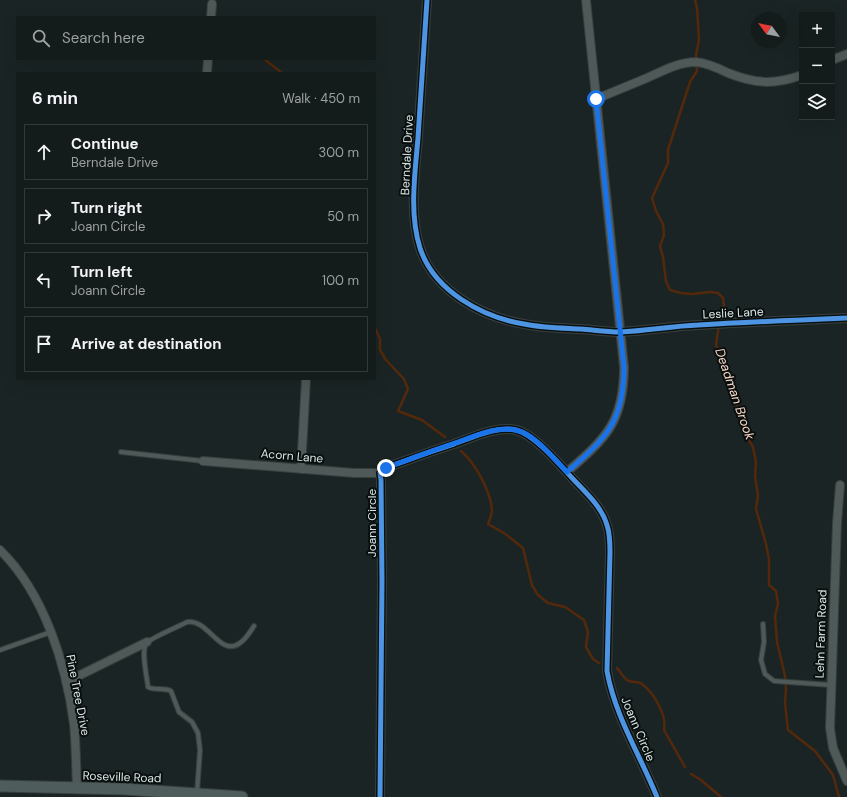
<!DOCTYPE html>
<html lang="en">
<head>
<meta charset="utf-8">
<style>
	body { margin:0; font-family:"DM Sans",sans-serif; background:#1d2424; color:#f1f3f6 }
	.controls { position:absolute; right:12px; top:12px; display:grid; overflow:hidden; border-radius:0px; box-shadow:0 4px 16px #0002 }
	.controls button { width:36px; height:36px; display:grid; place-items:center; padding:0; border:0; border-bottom:1px solid #33393a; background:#141b1b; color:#f1f3f6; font:20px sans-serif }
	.compass { position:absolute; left:751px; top:12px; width:36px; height:36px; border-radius:50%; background:#141b1b; box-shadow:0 4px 16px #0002; rotate:302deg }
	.stop { position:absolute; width:12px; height:12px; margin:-9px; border:3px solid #1a73e8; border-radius:50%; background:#fff }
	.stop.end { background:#1a73e8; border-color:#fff; box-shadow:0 1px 4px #0008 }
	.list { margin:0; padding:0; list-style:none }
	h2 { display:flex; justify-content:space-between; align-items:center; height:52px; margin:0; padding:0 16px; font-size:17px }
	h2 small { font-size:13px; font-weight:400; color:#9da1a3 }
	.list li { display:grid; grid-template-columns:26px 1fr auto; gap:12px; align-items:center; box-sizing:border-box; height:56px; margin:0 8px 8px; padding:0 8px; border:1px solid #33393a; border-radius:0px }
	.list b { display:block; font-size:15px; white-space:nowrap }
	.list p { margin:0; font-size:13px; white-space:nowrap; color:#9da1a3 }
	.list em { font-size:13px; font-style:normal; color:#9da1a3 }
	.icon { flex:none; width:22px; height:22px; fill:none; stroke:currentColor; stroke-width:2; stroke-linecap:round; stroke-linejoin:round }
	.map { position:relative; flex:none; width:847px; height:797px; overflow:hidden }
	.search { position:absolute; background:#141b1b; box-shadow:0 4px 16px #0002; left:16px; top:16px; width:360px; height:44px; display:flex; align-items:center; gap:10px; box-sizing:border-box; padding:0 14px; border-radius:0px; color:#9da1a3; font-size:15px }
	.panel { position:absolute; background:#141b1b; box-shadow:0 4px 16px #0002; left:16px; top:72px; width:360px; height:308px; border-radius:0px }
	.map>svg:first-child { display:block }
</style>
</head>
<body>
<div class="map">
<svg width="847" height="797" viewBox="0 0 847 797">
	<rect width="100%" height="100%" fill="#1b2424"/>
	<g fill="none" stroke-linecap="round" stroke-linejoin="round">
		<!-- stream -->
		<path stroke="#54290b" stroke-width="2.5" d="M695,0L697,8L699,40L696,55L697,71L690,82L668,150V163L652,198L656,211L663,224L664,235L660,246L663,257L666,281L670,290L681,293L692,294L710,292L718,293L723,298L724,307L718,331L716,345L723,359L726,373L736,404L747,437L753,447L756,462L755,476L758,495L756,509L766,544L769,559V585L776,591L778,604L775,616L777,642L785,676L786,689L785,703L788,730L815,751L833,775L839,797
			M264,59L282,73
			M375,328L380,339V350L386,360L404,379L408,389L398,411L422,420L445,437
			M461,451C475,463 490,490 492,509C492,513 490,519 488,524L504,533L523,548L532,585L538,595L548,603L565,607L584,620L588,632L586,647L593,659L599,663
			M617,668C620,671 623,677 627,680C631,683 638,681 642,684C654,693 667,715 664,730L685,767
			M691,774L701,780L721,797"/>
		<defs>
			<path id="lane" d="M121,452L203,461
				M763,624L764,642L761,660L765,674L774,681L831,685
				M0,650L51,632
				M197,793L200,750L198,733L192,722L179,712L171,691C164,687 155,691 148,687C147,677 141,652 146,644C148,639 180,626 187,622C208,618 220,658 240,643C246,639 250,632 254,626"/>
			<path id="street" d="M427,0C424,46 421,92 418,138C415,174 409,213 420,248C434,291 482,317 524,324C543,328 562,328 581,329C594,330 607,332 620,332C646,331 672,326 698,325C747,322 797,320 847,318
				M211,17L212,4
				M832,60L847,54
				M207,73L208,59
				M596,99C613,92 630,85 647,78C662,71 679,62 696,62C707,63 718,68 728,73C756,84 774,85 802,75
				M203,461L354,473H380
				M301,469L306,379
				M567,472C606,438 624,422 624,367L586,0
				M840,485L837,523L830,728L833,748L847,781
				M0,550C44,593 66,664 74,724C76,745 76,767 77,788
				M66,682L147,642
				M380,797L382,582L381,480L380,473L385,468C408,460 431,451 454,444C471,438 498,425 516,430C534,434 560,465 573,479C585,492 602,507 607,525C610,534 610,543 610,552L607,671C615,716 640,755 657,797"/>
			<path id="secondary" d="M0,786L124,789L242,797"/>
		</defs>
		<!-- lane casing -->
		<use href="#lane" stroke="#373e3e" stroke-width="6"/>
		<!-- street casing -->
		<use href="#street" stroke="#373e3e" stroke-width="10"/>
		<!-- secondary casing -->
		<use href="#secondary" stroke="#373e3e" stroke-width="13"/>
		<!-- lane -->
		<use href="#lane" stroke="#4e5958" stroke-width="4"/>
		<!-- street -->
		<use href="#street" stroke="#4e5958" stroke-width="8"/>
		<!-- secondary -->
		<use href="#secondary" stroke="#4e5c5b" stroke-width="11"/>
		<defs>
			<path id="cycleway" d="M427,0C424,46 421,92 418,138C415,174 409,213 420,248C434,291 482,317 524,324C543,328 562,328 581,329C594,330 607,332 620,332C646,331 672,326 698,325C747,322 797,320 847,318
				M380,797L382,582L381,480L380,473L385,468C408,460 431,451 454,444C471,438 498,425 516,430C534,434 560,465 573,479C585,492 602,507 607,525C610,534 610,543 610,552L607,671C615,716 640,755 657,797"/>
		</defs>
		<!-- cycleway casing -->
		<use href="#cycleway" stroke="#080f0e" stroke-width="8"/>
		<!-- cycleway -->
		<use href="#cycleway" stroke="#4d94e3" stroke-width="5"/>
	</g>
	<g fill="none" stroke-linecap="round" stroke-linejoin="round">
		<!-- route -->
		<path stroke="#1a73e8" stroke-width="5" d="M386,468C409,459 432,451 455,443C473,437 495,426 515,430C534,433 554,459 567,472C606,438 624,422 624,367L596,99"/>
	</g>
	<g text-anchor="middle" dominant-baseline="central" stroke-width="4" stroke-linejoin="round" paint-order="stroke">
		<!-- street labels -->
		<g font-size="12" fill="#dbe6e5" stroke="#080f0e">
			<text transform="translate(407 155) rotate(-87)">Berndale Drive</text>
			<text transform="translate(733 313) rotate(-3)">Leslie Lane</text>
			<text transform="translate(292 456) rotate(5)">Acorn Lane</text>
			<text transform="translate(372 523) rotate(-90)">Joann Circle</text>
			<text transform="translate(821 634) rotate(-88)">Lehn Farm Road</text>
			<text transform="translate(78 695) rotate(79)">Pine Tree Drive</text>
			<text transform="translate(638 729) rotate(67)">Joann Circle</text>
			<text transform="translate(122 777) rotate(2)">Roseville Road</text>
		</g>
		<!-- water labels -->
		<g font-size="13" font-style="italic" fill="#fad7c6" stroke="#080f0e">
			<text transform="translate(735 394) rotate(71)">Deadman Brook</text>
		</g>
	</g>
</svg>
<div class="controls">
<button>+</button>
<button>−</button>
<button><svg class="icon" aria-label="layers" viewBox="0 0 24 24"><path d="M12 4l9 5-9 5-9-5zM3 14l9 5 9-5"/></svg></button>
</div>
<svg class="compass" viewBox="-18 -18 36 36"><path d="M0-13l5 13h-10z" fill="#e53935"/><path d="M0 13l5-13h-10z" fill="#9da1a3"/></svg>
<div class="stop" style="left:596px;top:99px"></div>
<div class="stop end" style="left:386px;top:468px"></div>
<div class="search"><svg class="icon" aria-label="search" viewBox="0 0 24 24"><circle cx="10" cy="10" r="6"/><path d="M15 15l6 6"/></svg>Search here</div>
<section class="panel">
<h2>6 min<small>Walk · 450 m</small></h2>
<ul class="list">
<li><svg class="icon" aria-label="ahead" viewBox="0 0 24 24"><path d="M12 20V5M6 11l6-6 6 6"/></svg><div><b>Continue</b><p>Berndale Drive</p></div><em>300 m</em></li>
<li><svg class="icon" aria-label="right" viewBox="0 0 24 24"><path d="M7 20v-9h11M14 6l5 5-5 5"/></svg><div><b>Turn right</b><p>Joann Circle</p></div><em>50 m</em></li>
<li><svg class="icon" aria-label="left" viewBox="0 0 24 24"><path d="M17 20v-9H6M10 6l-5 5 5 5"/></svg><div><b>Turn left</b><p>Joann Circle</p></div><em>100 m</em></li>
<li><svg class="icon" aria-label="arrive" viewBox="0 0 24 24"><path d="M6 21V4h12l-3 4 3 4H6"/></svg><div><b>Arrive at destination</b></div></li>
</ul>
</section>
</div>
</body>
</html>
